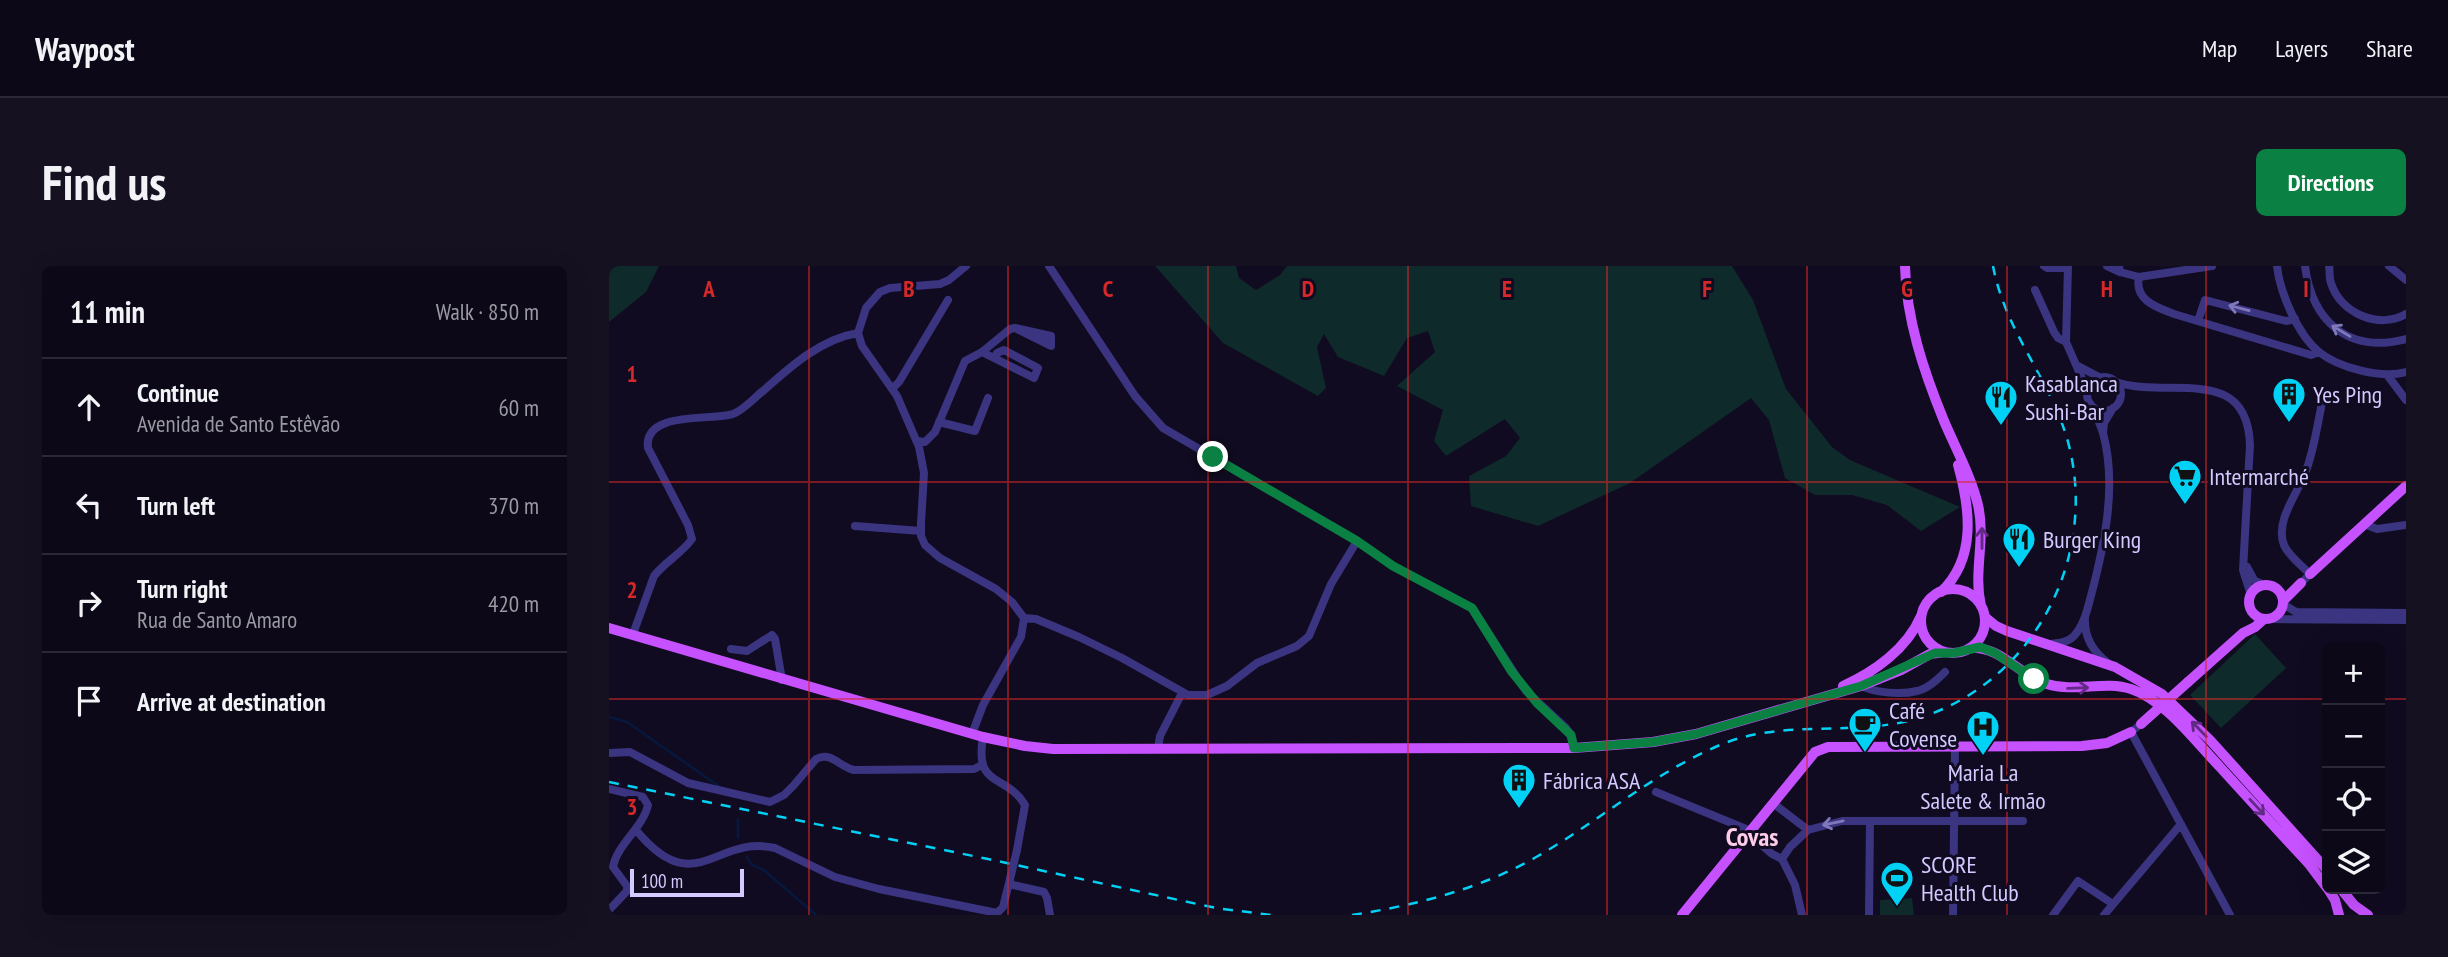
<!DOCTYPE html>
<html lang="en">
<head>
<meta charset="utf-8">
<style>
	body { margin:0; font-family:"PT Sans Narrow",sans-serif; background:#151121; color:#f1f3f6 }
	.controls { position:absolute; right:21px; bottom:21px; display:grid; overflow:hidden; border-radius:10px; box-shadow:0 7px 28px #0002 }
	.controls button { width:63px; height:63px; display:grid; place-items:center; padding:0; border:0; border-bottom:2px solid #2c2937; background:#0c0818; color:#f1f3f6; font:35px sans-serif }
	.scale { position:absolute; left:21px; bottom:18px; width:114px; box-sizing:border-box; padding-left:7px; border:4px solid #d3caff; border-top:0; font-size:19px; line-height:24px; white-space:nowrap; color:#d3caff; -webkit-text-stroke:5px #100b20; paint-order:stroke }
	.stop { position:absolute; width:21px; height:21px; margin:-16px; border:5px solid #0b8043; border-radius:50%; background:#fff }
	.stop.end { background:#0b8043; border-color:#fff; box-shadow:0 2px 7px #0008 }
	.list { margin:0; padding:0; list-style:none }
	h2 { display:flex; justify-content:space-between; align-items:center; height:91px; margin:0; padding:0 28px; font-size:30px }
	h2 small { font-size:23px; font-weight:400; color:#9a9aa2 }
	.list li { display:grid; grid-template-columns:46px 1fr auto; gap:21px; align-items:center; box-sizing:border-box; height:98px; padding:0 28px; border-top:2px solid #2c2937 }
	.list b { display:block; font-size:26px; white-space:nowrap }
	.list p { margin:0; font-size:23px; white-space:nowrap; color:#9a9aa2 }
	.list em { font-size:23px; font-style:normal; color:#9a9aa2 }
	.icon { flex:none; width:38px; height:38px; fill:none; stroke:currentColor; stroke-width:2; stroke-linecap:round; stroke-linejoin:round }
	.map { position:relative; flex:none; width:1797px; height:649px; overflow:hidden; border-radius:10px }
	header { display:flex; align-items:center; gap:42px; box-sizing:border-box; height:98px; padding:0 35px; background:#0c0818; border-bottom:2px solid #2c2937 }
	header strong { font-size:33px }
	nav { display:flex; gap:38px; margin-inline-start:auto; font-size:24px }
	.intro { display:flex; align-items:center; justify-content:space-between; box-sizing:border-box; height:168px; padding:0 42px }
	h1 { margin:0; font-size:49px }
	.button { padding:18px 32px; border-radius:10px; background:#0b8043; color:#fff; font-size:24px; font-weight:700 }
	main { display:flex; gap:42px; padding:0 42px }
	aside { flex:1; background:#0c0818; border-radius:10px; box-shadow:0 7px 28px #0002 }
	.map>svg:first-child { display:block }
</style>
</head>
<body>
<header>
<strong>Waypost</strong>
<nav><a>Map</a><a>Layers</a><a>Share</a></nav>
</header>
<div class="intro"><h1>Find us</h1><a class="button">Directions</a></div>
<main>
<aside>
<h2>11 min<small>Walk · 850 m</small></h2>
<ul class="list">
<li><svg class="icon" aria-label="ahead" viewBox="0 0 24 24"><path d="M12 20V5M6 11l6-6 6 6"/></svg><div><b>Continue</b><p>Avenida de Santo Estêvão</p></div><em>60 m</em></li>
<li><svg class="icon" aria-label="left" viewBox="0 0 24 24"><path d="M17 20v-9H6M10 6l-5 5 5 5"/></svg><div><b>Turn left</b></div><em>370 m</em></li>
<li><svg class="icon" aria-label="right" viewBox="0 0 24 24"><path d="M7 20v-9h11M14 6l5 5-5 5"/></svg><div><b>Turn right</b><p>Rua de Santo Amaro</p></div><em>420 m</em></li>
<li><svg class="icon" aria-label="arrive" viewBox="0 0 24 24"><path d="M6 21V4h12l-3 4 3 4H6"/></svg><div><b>Arrive at destination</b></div></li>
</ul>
</aside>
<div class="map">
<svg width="1797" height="649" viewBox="0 0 1797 649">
	<rect width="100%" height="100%" fill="#100b20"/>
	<!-- green -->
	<path fill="#0e2a2a" d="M0,0H50L37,26L0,56Z
		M546,0H627L630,12L647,24L671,9L678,0H1123L1144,34L1177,123L1223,181L1241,194L1351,241L1312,265L1278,239L1243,229H1206L1176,212L1160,154L1142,132L1021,217L929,260L862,240L860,210L897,190L911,172L896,153L837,190L825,175L834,144L788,120L826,86L819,65L798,72L775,110L729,91L715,68L708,81L717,122L709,130L614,77Z
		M1646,368L1677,402L1612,462L1581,429Z
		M1303,632L1305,649H1271V634Z"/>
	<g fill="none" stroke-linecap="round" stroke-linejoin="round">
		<!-- stream -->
		<path stroke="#06183e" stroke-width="2.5" d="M0,451L18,456L111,521
			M129,553V572
			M138,591L142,598L156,605L207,649"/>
		<!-- minor -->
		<path stroke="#3a3481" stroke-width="8" d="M357,0L340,14L331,18L281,22L271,26L257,42L249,67L253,80L288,130L310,181L315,207L312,257V270L316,279L331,292L387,323L403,336L415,352L412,371L374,439L363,468
			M440,0L526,130L554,162L748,275L784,300L863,342L917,425L957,462L962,469L965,482
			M1435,0L1438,2H1458
			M1459,0L1457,76L1475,117L1479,122
			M1498,0L1511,6
			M1510,0L1511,6L1530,11L1603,0
			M1668,0C1671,27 1689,69 1710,86C1730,102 1773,113 1797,106
			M1696,0C1703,56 1740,88 1797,73
			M1720,0C1721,5 1720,12 1722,17C1731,47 1770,64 1797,48
			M1780,0L1797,14
			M1530,11C1525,34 1547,41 1565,48L1702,89L1710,86
			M1426,24L1445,66L1449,72L1457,76
			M1589,55L1596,34L1677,55L1686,53
			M373,86L425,112L429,102L395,84L388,87L386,91
			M1469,100L1490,111
			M1779,110L1797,134
			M1478 128a17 17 0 1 1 34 0a17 17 0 1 1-34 0Z
			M1507,116C1560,134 1638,96 1641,179L1634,304L1642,329
			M283,123L290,116L339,34
			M330,156L366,165L379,132
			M1494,167L1495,157L1504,142
			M308,175L316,176L326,166L356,95L373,86L401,63L406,62L442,70V80L406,62
			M1755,258L1768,263L1797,259
			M246,260L312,265
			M1638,301L1645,314L1655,319
			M1692,317L1701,308C1693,300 1679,289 1675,279C1665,254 1691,225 1698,202C1706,179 1709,155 1714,132
			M1674,338L1687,346L1797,347
			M415,352L427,353L470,371L513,392L579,429H598L618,420L648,397L688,380L700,370L722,318L748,275
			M1476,352C1475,371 1483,385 1499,397
			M1659,353L1797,354
			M24,368L45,310C56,296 72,288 83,273L79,259L39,182C34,144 104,155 124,148C135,144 145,132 154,125C182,100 212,73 249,67
			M1440,378C1449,377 1458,377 1465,370C1476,358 1479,340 1483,326C1496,276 1508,218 1494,167C1491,157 1486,147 1481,138
			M122,383L138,385L163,369L166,373L173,414
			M1252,420C1267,427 1292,429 1308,425C1319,423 1329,413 1336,406
			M1532,458L1522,466L1621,649
			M374,471C365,523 397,507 416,539L408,584
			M549,482L551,470L573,427
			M0,487L21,486L79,517L161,536L175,529L185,519L207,493C223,485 230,501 245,504L365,503L373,499
			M0,523L34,531L39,539C34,562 8,578 4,601L18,620V625L0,644
			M1047,526L1142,565
			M1165,538L1199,564
			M27,564C86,636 107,568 166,582L226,611L270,623L388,647L394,641L401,613
			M1140,568L1163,588L1173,593
			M1173,593L1181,581L1199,564L1233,555H1414
			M1173,593L1186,619L1193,649
			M400,618L435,626L438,632L441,649
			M1260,649L1261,555
			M1344,649L1346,481
			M1444,649L1469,615L1504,638
			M1495,649L1572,558"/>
		<!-- major -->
		<path stroke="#c651ff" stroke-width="10" d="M1296,0C1297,53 1315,106 1335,155C1347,183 1362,210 1369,239C1377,274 1364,306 1372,340
			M1701,308L1797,220
			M1640 336a17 17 0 1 1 34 0a17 17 0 1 1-34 0Z
			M1312 355a32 32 0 1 1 64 0a32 32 0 1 1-64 0Z
			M1332,326C1368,292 1361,242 1349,199
			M1674,335L1692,317
			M1376,351L1387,360L1398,365L1506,401L1553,428L1601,474L1718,604
			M0,362L374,471L416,480L444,483L965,482L1044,476L1087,468L1252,420L1292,404L1321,388L1336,386
			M1363,382C1391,380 1411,410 1438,418C1466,427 1495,414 1522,423C1556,434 1586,475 1610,500C1640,533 1670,566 1700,598L1718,622
			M1579,416L1634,367L1646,361L1655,353
			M1234,420C1265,406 1298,383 1312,350
			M1719,623L1726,634L1730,649
			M1732,623L1745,639L1759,649
			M1073,649L1206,486L1219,481L1473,480L1498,477L1522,466"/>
		<!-- rail -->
		<path stroke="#00d1f5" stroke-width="2.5" stroke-dasharray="10 9" stroke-linecap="butt" d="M0,516L379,593L607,642L662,649
			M743,649C807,639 872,623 929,590C990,555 1046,506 1111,479C1177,451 1249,473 1316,450C1430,411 1492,283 1457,169C1438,109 1396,64 1384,0"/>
		<!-- minor-bridge -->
		<path stroke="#3a3481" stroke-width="8" d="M401,613L408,584"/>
		<!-- major-bridge -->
		<path stroke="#c651ff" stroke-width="10" d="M1532,458L1579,416"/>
	</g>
	<!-- one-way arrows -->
	<defs><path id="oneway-shaft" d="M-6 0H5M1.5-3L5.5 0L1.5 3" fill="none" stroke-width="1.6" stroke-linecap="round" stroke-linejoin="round" transform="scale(1.75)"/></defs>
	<g stroke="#7f78ba">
		<use href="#oneway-shaft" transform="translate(1630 42) rotate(-165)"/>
		<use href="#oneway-shaft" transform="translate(1732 65) rotate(-149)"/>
		<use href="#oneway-shaft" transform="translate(1224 557) rotate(168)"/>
	</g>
	<g stroke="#622a84">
		<use href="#oneway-shaft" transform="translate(1373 272) rotate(-90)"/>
		<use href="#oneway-shaft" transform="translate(1469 422) rotate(-2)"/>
		<use href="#oneway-shaft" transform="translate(1590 463) rotate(-134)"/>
		<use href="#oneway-shaft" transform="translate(1648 541) rotate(47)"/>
	</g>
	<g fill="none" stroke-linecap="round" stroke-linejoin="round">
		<!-- route -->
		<path stroke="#0b8043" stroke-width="9" d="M604,191L748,275L784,300L863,342L903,406L928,437L962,469L965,482L1044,476L1087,468L1252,420L1326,387H1345L1371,381L1386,387L1425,413"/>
	</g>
	<!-- grid -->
	<path fill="none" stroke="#d62828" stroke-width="2" stroke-opacity="0.55" d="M200,0V649M399,0V649M599,0V649M799,0V649M998,0V649M1198,0V649M1398,0V649M1597,0V649M0,216H1797M0,433H1718M1771,433H1797"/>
	<!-- icons -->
	<defs>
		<symbol id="building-pin" viewBox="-11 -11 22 30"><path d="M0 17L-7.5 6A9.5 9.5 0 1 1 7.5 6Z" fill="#00d1f5" stroke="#100b20"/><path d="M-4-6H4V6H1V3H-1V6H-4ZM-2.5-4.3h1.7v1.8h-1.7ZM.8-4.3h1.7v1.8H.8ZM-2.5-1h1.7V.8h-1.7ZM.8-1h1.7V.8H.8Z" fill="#111"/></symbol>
		<symbol id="restaurant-pin" viewBox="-11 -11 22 30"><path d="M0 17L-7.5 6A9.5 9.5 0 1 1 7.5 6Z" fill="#00d1f5" stroke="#100b20"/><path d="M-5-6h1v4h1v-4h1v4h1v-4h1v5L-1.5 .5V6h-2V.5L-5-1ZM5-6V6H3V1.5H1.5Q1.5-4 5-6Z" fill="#111"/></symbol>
		<symbol id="supermarket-pin" viewBox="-11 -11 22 30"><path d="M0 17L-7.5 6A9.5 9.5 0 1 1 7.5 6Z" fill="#00d1f5" stroke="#100b20"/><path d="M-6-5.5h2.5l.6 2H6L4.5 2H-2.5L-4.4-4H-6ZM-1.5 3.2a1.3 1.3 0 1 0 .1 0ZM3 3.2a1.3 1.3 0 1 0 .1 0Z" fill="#111"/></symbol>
		<symbol id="cafe-pin" viewBox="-11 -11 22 30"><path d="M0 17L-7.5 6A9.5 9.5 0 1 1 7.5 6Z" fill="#00d1f5" stroke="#100b20"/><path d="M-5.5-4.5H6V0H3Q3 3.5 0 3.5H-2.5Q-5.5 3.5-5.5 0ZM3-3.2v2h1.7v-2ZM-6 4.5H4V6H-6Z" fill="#111"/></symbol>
		<symbol id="hospital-pin" viewBox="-11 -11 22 30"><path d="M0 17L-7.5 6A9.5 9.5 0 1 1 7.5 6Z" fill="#00d1f5" stroke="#100b20"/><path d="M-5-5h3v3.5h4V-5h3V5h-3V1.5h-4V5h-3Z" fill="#111"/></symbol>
		<symbol id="stadium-pin" viewBox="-11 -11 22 30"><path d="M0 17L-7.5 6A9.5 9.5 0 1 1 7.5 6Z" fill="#00d1f5" stroke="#100b20"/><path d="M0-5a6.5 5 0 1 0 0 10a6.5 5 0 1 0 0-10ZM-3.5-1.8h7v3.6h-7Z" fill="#111"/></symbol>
	</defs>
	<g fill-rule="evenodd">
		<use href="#building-pin" x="1661" y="109" width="38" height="52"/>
		<use href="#restaurant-pin" x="1373" y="112" width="38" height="52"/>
		<use href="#supermarket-pin" x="1557" y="191" width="38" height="52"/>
		<use href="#restaurant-pin" x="1391" y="254" width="38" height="52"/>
		<use href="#cafe-pin" x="1237" y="439" width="38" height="52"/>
		<use href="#hospital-pin" x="1355" y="442" width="38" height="52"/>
		<use href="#building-pin" x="891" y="495" width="38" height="52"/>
		<use href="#stadium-pin" x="1269" y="593" width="38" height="52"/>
	</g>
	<g text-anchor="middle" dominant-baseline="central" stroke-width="6" stroke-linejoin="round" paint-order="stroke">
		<!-- poi labels -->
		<g font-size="24" fill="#d3caff" stroke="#100b20" text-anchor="start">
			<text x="1416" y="117">Kasablanca<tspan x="1416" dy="28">Sushi-Bar</tspan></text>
			<text x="1704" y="128">Yes Ping</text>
			<text x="1600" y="210">Intermarché</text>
			<text x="1434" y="273">Burger King</text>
			<text x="1280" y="444">Café<tspan x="1280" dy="28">Covense</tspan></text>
			<text x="1374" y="506" text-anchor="middle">Maria La<tspan x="1374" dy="28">Salete &amp; Irmão</tspan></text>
			<text x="934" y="514">Fábrica ASA</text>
			<text x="1312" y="598">SCORE<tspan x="1312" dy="28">Health Club</tspan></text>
		</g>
		<!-- neighbourhood labels -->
		<g font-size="26" font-weight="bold" fill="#ffccea" stroke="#100b20">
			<text x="1143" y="570">Covas</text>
		</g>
	</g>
	<g font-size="23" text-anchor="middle" font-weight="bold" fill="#d62828" stroke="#100b20" stroke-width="6" stroke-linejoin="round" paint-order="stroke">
		<text x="100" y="31">A</text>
		<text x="300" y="31">B</text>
		<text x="499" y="31">C</text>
		<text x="699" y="31">D</text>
		<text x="898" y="31">E</text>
		<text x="1098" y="31">F</text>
		<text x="1298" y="31">G</text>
		<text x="1498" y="31">H</text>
		<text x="1697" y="31">I</text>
		<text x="23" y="116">1</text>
		<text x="23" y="332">2</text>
		<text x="23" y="549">3</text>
	</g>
</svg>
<div class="controls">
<button>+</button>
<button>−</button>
<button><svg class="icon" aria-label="locate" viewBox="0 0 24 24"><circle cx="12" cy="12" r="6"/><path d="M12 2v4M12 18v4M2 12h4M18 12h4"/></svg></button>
<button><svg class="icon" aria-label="layers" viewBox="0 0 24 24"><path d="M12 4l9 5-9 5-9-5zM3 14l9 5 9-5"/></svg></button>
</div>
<div class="scale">100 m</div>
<div class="stop" style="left:1425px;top:413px"></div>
<div class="stop end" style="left:604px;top:191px"></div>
</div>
</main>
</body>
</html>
